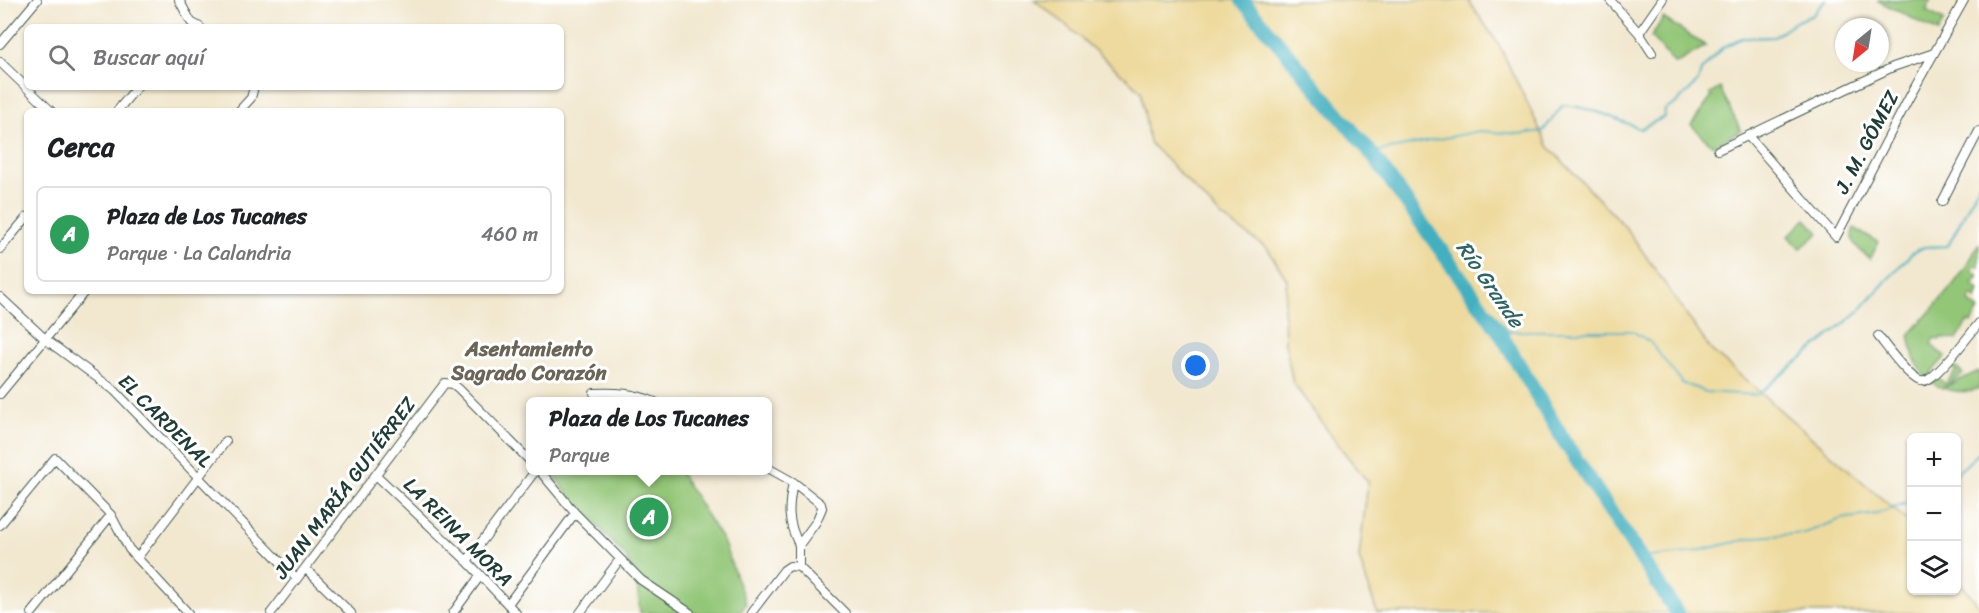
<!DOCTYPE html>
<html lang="es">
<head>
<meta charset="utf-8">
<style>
	body { margin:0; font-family:Sriracha,sans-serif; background:#f6f6f6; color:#202124 }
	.controls { position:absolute; right:18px; bottom:18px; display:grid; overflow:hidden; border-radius:9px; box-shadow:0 2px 4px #0004 }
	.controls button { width:54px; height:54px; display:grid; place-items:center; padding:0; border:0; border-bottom:2px solid #e0e0e0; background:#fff; color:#202124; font:30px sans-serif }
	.compass { position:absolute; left:1835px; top:18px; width:54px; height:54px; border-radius:50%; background:#fff; box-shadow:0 2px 4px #0004; rotate:210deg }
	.you { position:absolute; left:1196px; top:366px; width:21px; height:21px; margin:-15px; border:4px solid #fff; border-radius:50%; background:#1a73e8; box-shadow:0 0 0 9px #1a73e833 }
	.badge { display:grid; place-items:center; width:39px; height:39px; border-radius:50%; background:#0b8043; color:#fff; font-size:20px; font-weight:700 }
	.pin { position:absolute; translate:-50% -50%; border:3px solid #fff; box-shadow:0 2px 6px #0006 }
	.popup { position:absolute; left:526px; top:397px; width:246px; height:78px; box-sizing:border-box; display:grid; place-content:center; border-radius:9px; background:#fff; filter:drop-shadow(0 2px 4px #0005); font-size:20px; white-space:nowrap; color:#757577 }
	.popup b { font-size:22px; color:#202124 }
	.popup::after { content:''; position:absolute; left:50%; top:100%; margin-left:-12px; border:12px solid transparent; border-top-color:#fff }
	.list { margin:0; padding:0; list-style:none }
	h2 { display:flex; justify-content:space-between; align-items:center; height:78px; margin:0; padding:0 24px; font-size:26px }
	h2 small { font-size:20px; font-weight:400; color:#757577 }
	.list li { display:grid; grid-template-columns:39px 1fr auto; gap:18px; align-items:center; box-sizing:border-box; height:96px; margin:0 12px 12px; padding:0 12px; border:2px solid #e0e0e0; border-radius:9px }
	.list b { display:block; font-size:22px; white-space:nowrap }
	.list p { margin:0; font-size:20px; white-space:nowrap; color:#757577 }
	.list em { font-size:20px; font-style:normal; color:#757577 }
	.icon { flex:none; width:33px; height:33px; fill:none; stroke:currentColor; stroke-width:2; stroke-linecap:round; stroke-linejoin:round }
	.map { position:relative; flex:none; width:1979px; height:613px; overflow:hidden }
	.search { position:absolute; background:#fff; box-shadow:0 2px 4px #0004; left:24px; top:24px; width:540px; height:66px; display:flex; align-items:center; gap:15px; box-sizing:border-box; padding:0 21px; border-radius:9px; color:#757577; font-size:22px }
	.panel { position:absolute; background:#fff; box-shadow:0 2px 4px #0004; left:24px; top:108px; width:540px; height:186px; border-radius:9px }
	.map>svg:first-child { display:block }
</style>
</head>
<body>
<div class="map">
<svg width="1979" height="613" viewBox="0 0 1979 613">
	<rect width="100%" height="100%" fill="#fff"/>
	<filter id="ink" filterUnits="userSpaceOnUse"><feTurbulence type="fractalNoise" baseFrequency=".0167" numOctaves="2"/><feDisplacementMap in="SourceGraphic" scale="12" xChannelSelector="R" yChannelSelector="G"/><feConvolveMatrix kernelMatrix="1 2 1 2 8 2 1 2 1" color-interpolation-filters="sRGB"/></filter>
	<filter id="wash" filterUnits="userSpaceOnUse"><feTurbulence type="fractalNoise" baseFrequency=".008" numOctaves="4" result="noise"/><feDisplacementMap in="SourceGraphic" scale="24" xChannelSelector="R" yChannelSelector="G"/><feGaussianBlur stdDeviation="1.35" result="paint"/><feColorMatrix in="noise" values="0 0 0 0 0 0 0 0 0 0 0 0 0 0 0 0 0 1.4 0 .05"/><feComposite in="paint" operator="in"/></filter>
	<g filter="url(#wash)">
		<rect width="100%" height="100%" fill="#f2e8d0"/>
		<!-- green -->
		<path fill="#93c677" stroke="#598256" stroke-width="1.5" d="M1877,0H1931L1926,11L1944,20L1938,32Z
			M1663,18L1706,46L1675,64L1651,37Z
			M1720,88L1741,131L1713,146L1691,125L1711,98L1710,94Z
			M1806,219L1819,233L1800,249L1788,236Z
			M1854,228L1879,242L1870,259C1860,250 1847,242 1854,228Z
			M1979,243V267L1976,265L1972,270L1979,276L1972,284L1979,290L1976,299L1972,296L1969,300L1971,304L1979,310L1971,323L1967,322L1957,340L1947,338L1946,339L1942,337L1939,340L1934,338L1931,344L1938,351L1946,356L1926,379L1914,358L1909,335C1936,304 1961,281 1979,243Z
			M1952,364L1963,374L1943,388L1979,371V388C1966,395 1943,391 1931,382L1937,377L1945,384L1956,371L1950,366Z
			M550,471H679L723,541L746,604L739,613H640L637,585L626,557L567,493Z"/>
		<!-- sand -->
		<path fill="#eeda9e" stroke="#868c69" stroke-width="1.5" d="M1034,0H1468L1499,45L1548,146L1627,229L1711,350L1911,524L1912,590H1956L1957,578L1979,606V613H1377L1359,558L1368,482L1339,446L1293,383L1285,343L1284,310L1287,280L1268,249L1221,216L1149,142L1141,91L1060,20Z"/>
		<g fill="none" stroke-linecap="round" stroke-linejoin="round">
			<!-- stream -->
			<path stroke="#43b0c0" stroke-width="2" d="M1371,153L1479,131L1521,134L1543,131L1563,105C1590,107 1615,118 1640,129L1664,117L1665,110L1675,104L1698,82L1701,71L1722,48L1741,38L1774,37L1797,21L1813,15L1818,8L1826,0
				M1499,331H1632L1650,342L1682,383L1706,392L1757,395L1858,312L1911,254L1924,247L1948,246L1979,185
				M1956,474L1979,453
				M1639,558L1688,553L1757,537L1805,533L1841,519L1877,514L1912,501"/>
			<!-- river -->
			<path stroke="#43b0c0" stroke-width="15" d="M1242,0L1371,153L1499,331L1564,441L1677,613"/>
		</g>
	</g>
	<g filter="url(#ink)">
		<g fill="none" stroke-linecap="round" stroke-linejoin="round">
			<defs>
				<path id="street" d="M179,0L191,22L200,27
					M1610,0L1639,33L1652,53
					M1639,33L1662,0
					M0,44L37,0
					M0,62L51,111
					M117,111L137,87
					M239,111L251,98L254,87
					M1749,137L1836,237L1910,96L1964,0
					M1718,150L1893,67L1934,53
					M1942,202L1979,131
					M0,249L27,217
					M0,297L45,339L114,390L297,579
					M1878,336C1887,347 1907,376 1920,381C1924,382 1926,381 1929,379C1942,370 1969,336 1979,323
					M594,393C616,392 634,393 655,402
					M0,394L85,291
					M768,468L793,482L821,504L822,508L816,522L799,545V567
					M539,470L575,513L641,580L690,613
					M377,476L467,561L516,613
					M793,482C788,508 787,521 799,545
					M0,525L55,458L111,515L129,549L188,613
					M137,558L226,441
					M467,561L536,470
					M799,567L845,613
					M305,568L351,613
					M508,604L575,513
					M32,613L111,515
					M271,613L445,383L453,384L459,389L530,461
					M453,613L480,576
					M580,613L620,559
					M751,613L784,570L790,566L799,567"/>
			</defs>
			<!-- street casing -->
			<use href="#street" stroke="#3f574b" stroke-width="10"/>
			<!-- street -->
			<use href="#street" stroke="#fff" stroke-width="8"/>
		</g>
	</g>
	<g text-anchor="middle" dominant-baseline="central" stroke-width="6" stroke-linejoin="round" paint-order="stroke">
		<!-- street labels -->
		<g font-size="20" fill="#1f3d34" stroke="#fff">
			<text transform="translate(1867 142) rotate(-62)">J. M. GÓMEZ</text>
			<text transform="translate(165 421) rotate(45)">EL CARDENAL</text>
			<text transform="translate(345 488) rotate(-53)">JUAN MARÍA GUTIÉRREZ</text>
			<text transform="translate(458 532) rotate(45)">LA REINA MORA</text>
		</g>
		<!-- water labels -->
		<g font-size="21" font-style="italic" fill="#2c6565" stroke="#fff">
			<text transform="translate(1490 284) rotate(55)">Río Grande</text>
		</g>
		<!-- neighbourhood labels -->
		<g font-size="21" font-weight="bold" fill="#6a6557" stroke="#fff">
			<text x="529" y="349">Asentamiento<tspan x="529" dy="24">Sagrado Corazón</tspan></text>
		</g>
	</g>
</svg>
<div class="controls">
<button>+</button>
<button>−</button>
<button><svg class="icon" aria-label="layers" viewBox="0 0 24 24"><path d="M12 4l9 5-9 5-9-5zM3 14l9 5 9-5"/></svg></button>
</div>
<svg class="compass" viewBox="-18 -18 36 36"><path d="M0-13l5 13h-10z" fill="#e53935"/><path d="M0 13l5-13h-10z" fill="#757577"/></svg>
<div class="you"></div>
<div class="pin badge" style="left:649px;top:517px;background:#2e9e5b">A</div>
<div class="popup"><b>Plaza de Los Tucanes</b>Parque</div>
<div class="search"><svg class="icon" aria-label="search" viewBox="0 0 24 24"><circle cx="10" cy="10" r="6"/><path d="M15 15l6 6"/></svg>Buscar aquí</div>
<section class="panel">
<h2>Cerca<small></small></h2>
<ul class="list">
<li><span class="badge" style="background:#2e9e5b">A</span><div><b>Plaza de Los Tucanes</b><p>Parque · La Calandria</p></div><em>460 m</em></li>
</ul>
</section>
</div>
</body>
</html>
